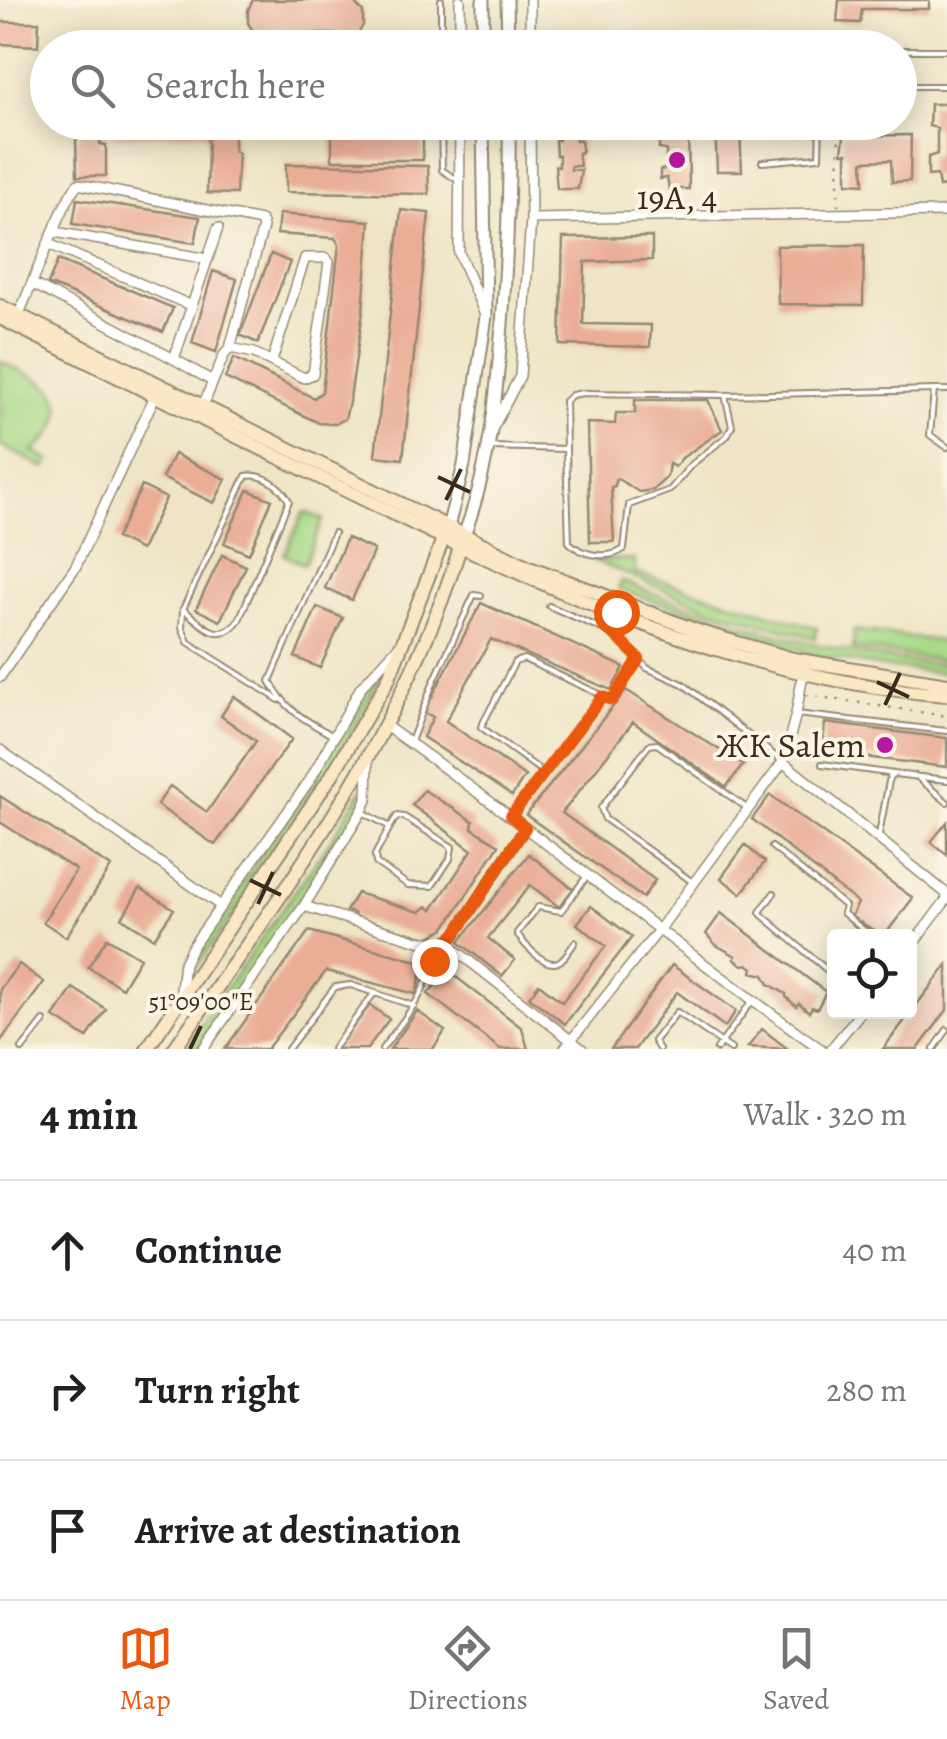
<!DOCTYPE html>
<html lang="en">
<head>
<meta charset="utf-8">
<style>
	body { margin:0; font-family:Alegreya,serif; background:#f2f2f2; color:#202124 }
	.controls { position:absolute; right:30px; bottom:30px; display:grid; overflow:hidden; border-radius:10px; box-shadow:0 5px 25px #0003 }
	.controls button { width:90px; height:90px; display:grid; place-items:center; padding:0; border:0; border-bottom:2px solid #e0e0e0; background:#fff; color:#202124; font:50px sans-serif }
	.stop { position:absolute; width:30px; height:30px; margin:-22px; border:8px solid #ea580c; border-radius:50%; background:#fff }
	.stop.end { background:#ea580c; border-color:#fff; box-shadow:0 2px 10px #0008 }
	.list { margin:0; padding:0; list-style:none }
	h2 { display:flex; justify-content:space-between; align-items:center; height:130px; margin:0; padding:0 40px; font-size:42px }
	h2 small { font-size:32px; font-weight:400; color:#757577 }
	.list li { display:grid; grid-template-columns:65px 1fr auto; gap:30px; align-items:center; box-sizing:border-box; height:140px; padding:0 40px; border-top:2px solid #e0e0e0 }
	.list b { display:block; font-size:38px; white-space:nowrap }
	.list em { font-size:32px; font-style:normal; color:#757577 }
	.icon { flex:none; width:55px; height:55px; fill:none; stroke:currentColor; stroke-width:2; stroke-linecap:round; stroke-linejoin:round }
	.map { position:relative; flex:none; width:947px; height:1049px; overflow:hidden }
	.search { position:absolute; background:#fff; box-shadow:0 5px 25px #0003; left:30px; right:30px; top:30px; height:110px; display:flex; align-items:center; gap:25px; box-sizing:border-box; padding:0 35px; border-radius:55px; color:#757577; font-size:38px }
	.sheet { height:550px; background:#fff }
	nav { display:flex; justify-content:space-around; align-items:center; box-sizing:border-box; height:140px; border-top:2px solid #e0e0e0; background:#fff; font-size:28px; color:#757577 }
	nav a { display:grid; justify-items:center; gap:5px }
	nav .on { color:#ea580c }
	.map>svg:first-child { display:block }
</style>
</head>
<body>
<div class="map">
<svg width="947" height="1049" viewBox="0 0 947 1049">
	<rect width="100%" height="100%" fill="#fcf5e5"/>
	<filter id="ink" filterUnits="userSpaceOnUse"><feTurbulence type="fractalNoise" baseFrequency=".01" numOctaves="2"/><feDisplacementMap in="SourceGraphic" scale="20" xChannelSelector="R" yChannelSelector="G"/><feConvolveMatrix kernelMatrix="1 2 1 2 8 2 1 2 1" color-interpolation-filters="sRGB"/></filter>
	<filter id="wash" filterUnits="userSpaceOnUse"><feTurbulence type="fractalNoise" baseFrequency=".0048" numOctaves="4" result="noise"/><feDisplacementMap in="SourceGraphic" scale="40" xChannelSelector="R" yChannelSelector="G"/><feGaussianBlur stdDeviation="2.25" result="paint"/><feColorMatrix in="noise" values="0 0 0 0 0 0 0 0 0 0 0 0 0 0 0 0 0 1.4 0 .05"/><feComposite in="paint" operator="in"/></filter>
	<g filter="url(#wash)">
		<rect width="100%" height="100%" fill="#efe5c6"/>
		<!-- green -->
		<path fill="#a9da89" stroke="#728254" stroke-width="2.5" d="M0,361C15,369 39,377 51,389C72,411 51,438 33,451L49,460L45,468L0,445Z
			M304,512L323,519L304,564L284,555Z
			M591,559L635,560V573L817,628L815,638L708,608Z
			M621,581C726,623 833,656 947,665V673L890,668L816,655L618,589Z
			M854,630L947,642V661L853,648Z
			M385,668L330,772L185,984L189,962L319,772L368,685Z
			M363,788L360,807L326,862L196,1049H183L330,842Z"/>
		<g id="blocks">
			<!-- building -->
			<path fill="#eaad96" d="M253,0H356V5L363,12V25L358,34H255L248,23V10Z
				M839,0H929V9H862L860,23L837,22Z
				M0,22H39L38,46L0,44Z
				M930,104H947V186L939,187L937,175L928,176V157L937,154V128L929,126Z
				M80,122H234V151L238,153L236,194L207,193L208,142L206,135L199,133L117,137L106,133V139L101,138L100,144L106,145V176H77L76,140L80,136Z
				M332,122H423V160H332Z
				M556,122H596V132H575L576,141L581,140L582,152L578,153L580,166H571V170H581L578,189H557L555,166L559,167V155H556L555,140H559L560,131H556Z
				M603,122H688L689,189H669L667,178L660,179V170L666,169V150L659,149V141L666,140L667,128L653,127L654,131L644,132L643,126H625L624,132L616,134L615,126H603Z
				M715,122H805V132L740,133L742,171H717Z
				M911,135L910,181L892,182L891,160L863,161L864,184L847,183V153H842L844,136Z
				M286,164L428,166L429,194L286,192Z
				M77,199L200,217L195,243L73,224Z
				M401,210L429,213L403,459L375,456Z
				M279,214L370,221L363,311L350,398L345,419L335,424L319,423L225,378L234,358L314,398L322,392L339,245L335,238L277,234Z
				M652,237V260L585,262L583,324L651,325L650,347L560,345L563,238Z
				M864,245L863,305L778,304L777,246Z
				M271,254L290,262L258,343L240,335Z
				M58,260L173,308L163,332L48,284Z
				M213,271L237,279L216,352L192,343Z
				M635,400H708L722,430L682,458L675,467L669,464L667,477L653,490L639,492L618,479L615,480V486L611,487L614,542H590L587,423L615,424L616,413H635Z
				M174,454L226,479L214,503L162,478Z
				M142,486L166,498L141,550L116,538Z
				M248,490L272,500L249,554L224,543Z
				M347,538L374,550L352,600L325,588Z
				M222,555L246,566L220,621L196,609Z
				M481,603L624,667L611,690L491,639L446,721L525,776L512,796L423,737L433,717L424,712Z
				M317,607L343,618L320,668L295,657Z
				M626,690L743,765L726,787L633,722L562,813L655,880L643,898L526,815Z
				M234,696L292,739L215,845L157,805L170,786L207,812L256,741L221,716Z
				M825,723L947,738V767L822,752Z
				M424,790L473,821L472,828L499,845L445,928L428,938L356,918L354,913L346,911L357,893L420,912L427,906L432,910L472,850L412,805Z
				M770,795L913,898L884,936L851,917L858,903L752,819Z
				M0,796L111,867L66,937L43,922L76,870L0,822Z
				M947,822V855L931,842Z
				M745,845L765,862L741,894L721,878Z
				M529,854L573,889L559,907L530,885L488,938L515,960L502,976L459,942Z
				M140,888L174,909L154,938L122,918Z
				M591,906L632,937L565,1024L529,997L539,984L562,1002L606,946L577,924Z
				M721,913L826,992L817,1009L812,1007L809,1012L799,1003L796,1006L786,997V994L769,984L764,975L752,972L753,968L748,964L743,965L734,959L736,956L716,945L706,934Z
				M309,931L424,963L416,994L326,971L267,1049H225Z
				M107,938L140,958L122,988L88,967Z
				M19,964L44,982L0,1042V989Z
				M672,965L736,1011L725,1027L677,992L635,1049H611Z
				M947,965V1010L918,1049H883Z
				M447,970L522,1028L528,1049H500L428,994Z
				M73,988L106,1009L87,1038L54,1017Z
				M370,1005L389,1019L367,1049H336Z
				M417,1011L445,1031L433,1049H390Z
				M762,1029L788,1049L748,1047Z"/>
		</g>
	</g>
	<g filter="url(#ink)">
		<use href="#blocks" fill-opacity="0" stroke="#958872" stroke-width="2.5"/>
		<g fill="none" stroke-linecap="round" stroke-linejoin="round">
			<defs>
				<path id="service" d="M441,48V0
					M900,50H947
					M900,86H947
					M441,122L442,170L459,181
					M762,162L819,157L820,122
					M947,390H934L930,435L947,447
					M491,447L566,449L569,542C582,556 608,560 624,549L629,505L670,490L691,465L727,436L732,426L725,395
					M566,449L565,401L572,395L583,393L725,395L934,390
					M334,533L270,681C287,712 304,719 335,737
					M549,606L614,634
					M183,609C202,625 220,646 239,620L289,501C281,486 264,473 246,476L183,609L182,627L188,642L279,700
					M616,618L614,634L647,668L683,684L783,762
					M796,714L947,731
					M410,744L434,681L474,595L481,596
					M822,764L894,774
					M544,773L602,697
					M916,776L947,802
					M363,812L390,827L397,816L404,817L452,847L450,859L432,886L408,885L376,863L375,855L390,827
					M511,817L544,773L481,727L515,662L524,659L612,700L639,659
					M879,834L890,776L894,774L947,780
					M772,847L845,906L843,913L871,936
					M694,883L605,819L601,808L649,745L657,744L748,809
					M774,893L760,912L762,915L834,976
					M575,942C571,948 565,959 558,962C545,968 523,944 517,933L538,907L561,911L587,876
					M22,1049L44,1021
					M288,1049L335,987L351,985L414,1006
					M333,1049L375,992
					M382,1049C407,1015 434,987 433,943
					M659,1049L654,1041L677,1012L731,1049
					M717,1049L752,1001
					M934,1049L947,1030"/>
				<path id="minor" d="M460,0V48
					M530,48V0
					M460,122L459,253L483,310
					M531,219L947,212
					M55,232L208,259
					M51,245L192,306
					M33,284L174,359L218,228
					M18,316C29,293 66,193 78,184L261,221L263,227L230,348L224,355L202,408
					M230,348L254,353L304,378L313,374L329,262L326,258H305L272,361
					M174,359L212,381
					M494,426L520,376L531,219L530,122
					M804,668L796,714L783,762L947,894
					M0,677L76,566L155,396
					M387,727C535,830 674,946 821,1049
					M0,750L221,906
					M304,906L422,942H445L454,936L525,828
					M445,942L582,1049
					M910,948L947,899
					M180,999L184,963L192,947L310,780L361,687L398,647
					M203,1049L304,906L362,811L367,800L368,761
					M564,1049L659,930L783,762
					M831,1049L861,1012"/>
				<path id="tertiary" d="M507,0L508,48
					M483,48V0
					M448,527L464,465L486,316L483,122
					M464,536C491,461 496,402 502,324C507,256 510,190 509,122"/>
				<path id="secondary" d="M0,306L527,566L703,633L793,659L947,684
					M0,318C115,376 231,434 347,491C536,584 734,680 947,695
					M147,1049L332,775L388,680L445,534
					M174,1049C288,885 403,735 462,541"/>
			</defs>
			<!-- service casing -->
			<use href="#service" stroke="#958872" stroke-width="8"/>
			<!-- minor casing -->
			<use href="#minor" stroke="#958872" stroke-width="12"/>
			<!-- tertiary casing -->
			<use href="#tertiary" stroke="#958872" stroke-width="15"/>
			<!-- secondary casing -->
			<use href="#secondary" stroke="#958872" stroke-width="16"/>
			<!-- path -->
			<path stroke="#958872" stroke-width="2.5" stroke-dasharray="2.5 8" stroke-linecap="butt" d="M838,206L839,122
				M806,695L947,716"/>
			<!-- service -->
			<use href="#service" stroke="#fff" stroke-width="4"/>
			<!-- minor -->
			<use href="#minor" stroke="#fff" stroke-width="9"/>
			<!-- tertiary -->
			<use href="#tertiary" stroke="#fff" stroke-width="11"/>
			<!-- secondary -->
			<use href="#secondary" stroke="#fbe7c3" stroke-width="12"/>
		</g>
	</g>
	<g fill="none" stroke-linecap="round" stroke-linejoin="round" filter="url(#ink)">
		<!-- route -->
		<path stroke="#ea580c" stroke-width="12" d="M434,961V943L445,942L454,936L525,828L511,816L602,697L612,700L639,659L614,634L616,612"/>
	</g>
	<!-- ticks -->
	<path fill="none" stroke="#3b2a1e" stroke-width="4" d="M438,477L470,492M446,500L461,469M877,682L909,697M885,705L900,673M250,880L281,895M258,904L273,872M190,1049L201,1026"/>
	<!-- markers -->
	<g fill="#b5179e" stroke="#fcf5e5" stroke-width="4">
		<circle cx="677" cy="160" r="10"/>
		<circle cx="885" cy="745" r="10"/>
	</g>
	<g text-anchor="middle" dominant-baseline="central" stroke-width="8" stroke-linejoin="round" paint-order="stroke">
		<!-- poi labels -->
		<g font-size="35" fill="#3b2a1e" stroke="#fcf5e5">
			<text x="677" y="197">19А, 4</text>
			<text x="865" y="745" text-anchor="end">ЖК Salem</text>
		</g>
	</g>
	<g font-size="25" text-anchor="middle" fill="#3b2a1e" stroke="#fcf5e5" stroke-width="8" stroke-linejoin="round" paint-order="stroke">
		<text x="201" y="1010">51°09'00"E</text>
	</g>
</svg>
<div class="controls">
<button><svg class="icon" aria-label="locate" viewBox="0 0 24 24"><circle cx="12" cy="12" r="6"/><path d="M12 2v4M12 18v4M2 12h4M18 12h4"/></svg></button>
</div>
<div class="stop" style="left:616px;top:612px"></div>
<div class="stop end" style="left:434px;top:961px"></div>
<div class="search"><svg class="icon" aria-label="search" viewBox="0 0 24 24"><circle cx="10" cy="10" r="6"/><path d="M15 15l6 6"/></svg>Search here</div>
</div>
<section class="sheet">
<h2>4 min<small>Walk · 320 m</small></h2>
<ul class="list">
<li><svg class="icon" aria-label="ahead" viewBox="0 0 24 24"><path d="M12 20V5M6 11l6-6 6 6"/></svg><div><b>Continue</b></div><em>40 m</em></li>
<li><svg class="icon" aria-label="right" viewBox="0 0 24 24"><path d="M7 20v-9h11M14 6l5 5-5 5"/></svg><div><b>Turn right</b></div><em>280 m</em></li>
<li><svg class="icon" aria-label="arrive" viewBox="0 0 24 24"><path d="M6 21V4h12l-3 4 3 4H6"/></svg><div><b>Arrive at destination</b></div></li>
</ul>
</section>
<nav>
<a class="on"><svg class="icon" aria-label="map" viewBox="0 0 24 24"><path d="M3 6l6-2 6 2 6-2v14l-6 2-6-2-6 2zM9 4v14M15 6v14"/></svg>Map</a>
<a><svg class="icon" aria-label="directions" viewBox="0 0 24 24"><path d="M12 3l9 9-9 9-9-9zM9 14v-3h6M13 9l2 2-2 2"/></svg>Directions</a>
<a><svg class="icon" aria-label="saved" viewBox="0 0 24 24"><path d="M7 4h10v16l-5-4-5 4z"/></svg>Saved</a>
</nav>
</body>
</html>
